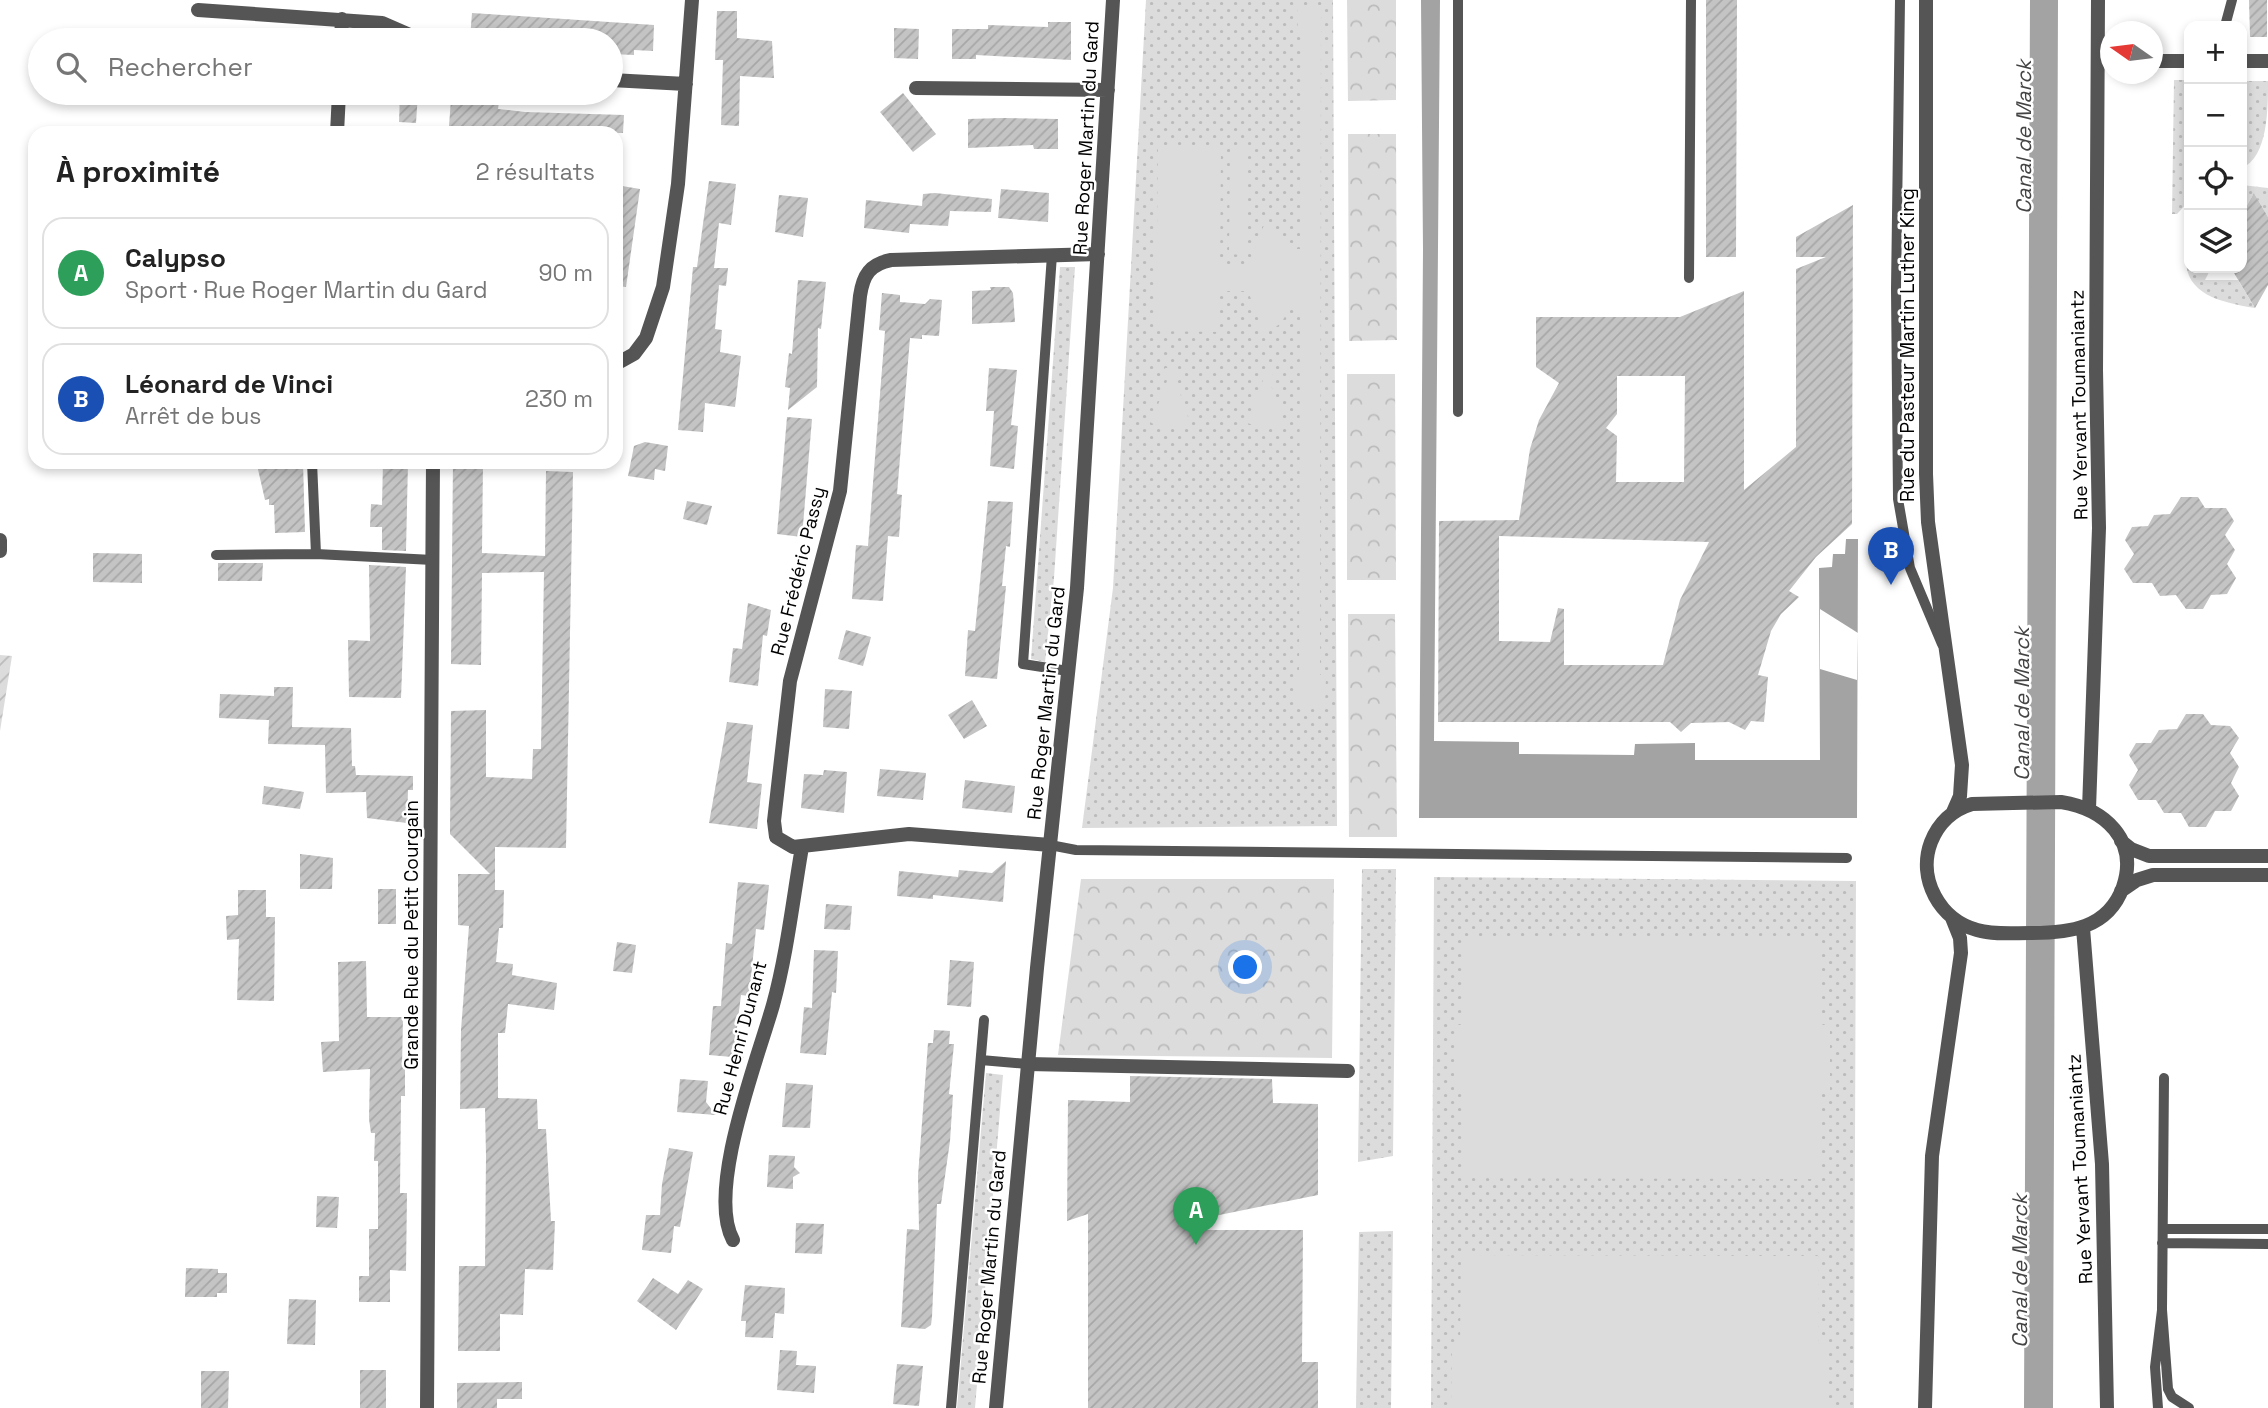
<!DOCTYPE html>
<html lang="fr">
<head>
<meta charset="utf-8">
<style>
	body { margin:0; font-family:"Space Grotesk",sans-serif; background:#f2f2f2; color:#222 }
	.controls { position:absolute; right:21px; top:21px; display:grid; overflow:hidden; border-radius:14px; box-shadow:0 4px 10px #0003 }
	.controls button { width:63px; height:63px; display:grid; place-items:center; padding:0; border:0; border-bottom:2px solid #e0e0e0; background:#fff; color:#222; font:35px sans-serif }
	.compass { position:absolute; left:2100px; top:21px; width:63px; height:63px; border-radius:50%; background:#fff; box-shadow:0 4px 10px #0003; rotate:284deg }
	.you { position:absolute; left:1246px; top:968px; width:24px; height:24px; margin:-18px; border:5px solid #fff; border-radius:50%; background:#1a73e8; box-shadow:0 0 0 10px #1a73e833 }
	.badge { display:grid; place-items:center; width:46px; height:46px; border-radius:50%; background:#111827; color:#fff; font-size:23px; font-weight:700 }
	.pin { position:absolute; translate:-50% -58px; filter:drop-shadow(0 2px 4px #0008) }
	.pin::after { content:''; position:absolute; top:37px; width:24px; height:21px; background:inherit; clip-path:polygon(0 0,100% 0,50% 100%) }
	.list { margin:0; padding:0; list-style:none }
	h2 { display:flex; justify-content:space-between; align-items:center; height:91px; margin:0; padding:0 28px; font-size:30px }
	h2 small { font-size:23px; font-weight:400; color:#767676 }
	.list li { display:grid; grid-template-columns:46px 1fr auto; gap:21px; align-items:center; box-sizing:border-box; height:112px; margin:0 14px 14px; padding:0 14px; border:2px solid #e0e0e0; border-radius:21px }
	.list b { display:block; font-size:26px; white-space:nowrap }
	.list p { margin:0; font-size:23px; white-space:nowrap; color:#767676 }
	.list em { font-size:23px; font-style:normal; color:#767676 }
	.icon { flex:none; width:38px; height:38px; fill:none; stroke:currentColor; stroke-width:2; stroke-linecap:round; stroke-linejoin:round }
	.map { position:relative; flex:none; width:2268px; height:1408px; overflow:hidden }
	.search { position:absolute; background:#fff; box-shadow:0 4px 10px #0003; left:28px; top:28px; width:595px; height:77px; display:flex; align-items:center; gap:18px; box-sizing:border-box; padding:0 24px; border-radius:38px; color:#767676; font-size:26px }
	.panel { position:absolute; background:#fff; box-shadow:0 4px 10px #0003; left:28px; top:126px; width:595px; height:343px; border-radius:21px }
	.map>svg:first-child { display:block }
</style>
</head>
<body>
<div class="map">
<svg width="2268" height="1408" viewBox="0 0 2268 1408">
	<defs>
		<pattern id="grass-dots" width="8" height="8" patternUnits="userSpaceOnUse" patternTransform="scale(1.75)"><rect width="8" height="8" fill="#dcdcdc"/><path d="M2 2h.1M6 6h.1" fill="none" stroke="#bbb" stroke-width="1.8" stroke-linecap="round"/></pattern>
		<pattern id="park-crowns" width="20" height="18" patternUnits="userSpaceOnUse" patternTransform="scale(1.75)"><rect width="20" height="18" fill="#dcdcdc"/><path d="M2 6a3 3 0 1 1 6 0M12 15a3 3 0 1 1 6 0" fill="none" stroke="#bbb"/></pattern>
		<pattern id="garden-furrows" width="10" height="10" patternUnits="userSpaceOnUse" patternTransform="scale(1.75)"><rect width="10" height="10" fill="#dcdcdc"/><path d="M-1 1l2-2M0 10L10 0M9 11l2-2" fill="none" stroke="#bbb"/></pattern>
		<pattern id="building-hatch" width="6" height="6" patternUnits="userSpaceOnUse" patternTransform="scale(1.75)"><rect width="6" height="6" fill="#c4c4c4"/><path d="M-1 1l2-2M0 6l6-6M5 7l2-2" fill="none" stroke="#a7a7a7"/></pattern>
	</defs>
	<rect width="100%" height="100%" fill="#fff"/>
	<!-- grass -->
	<path fill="url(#grass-dots)" d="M1146,0H1333L1337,826L1082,828L1113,588Z
		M2174,80H2189V201L2177,214H2172Z
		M2242,81H2268C2268,109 2268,157 2242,168Z
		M2242,185L2268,188V217L2254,193L2242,214Z
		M2189,237V268H2211L2205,280H2238L2255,308C2213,301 2174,291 2189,237Z
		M1060,267H1075L1054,578L1045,662L1031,659Z
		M1362,869H1396L1393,1156L1358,1162Z
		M1434,877L1856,881L1854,1408H1431Z
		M986,1073L1003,1075L975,1408H957Z
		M1393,1231L1391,1408H1356L1359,1232Z"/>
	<!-- park -->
	<path fill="url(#park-crowns)" d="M1347,0H1396V100L1348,101Z
		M1348,134H1396L1397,340L1349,341Z
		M1347,374H1395L1396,580H1347Z
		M1348,614H1395L1397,837H1349Z
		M1081,879H1334L1332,1058L1058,1055Z"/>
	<!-- garden -->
	<path fill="url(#garden-furrows)" d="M0,655L12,656L0,731Z"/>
	<!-- pitch -->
	<path fill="#dcdcdc" d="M1297,5H1321L1320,675H1326L1325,707L1295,706L1296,676L1299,675L1300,308H1291L1280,324L1264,334L1248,291H1220L1219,332L1156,331L1158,146L1221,147L1220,267L1247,268L1264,225L1287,241L1293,249H1300L1302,34L1298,33Z
		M1230,148H1246L1245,255L1229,254Z
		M1165,368H1178L1179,380L1176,381L1190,423C1177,428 1165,428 1151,423L1167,381Z
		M1260,369L1273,370L1272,380H1269L1285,424L1264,428L1247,423L1263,380L1259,379Z
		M1464,937L1821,938V1025H1830V1092H1822L1821,1179L1463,1178L1464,1090L1454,1089L1455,1025H1463Z
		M1461,1255L1818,1256V1343L1827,1344V1408H1451L1452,1343H1460Z"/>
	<!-- water -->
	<path fill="#a3a3a3" d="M1421,0H1440L1434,741L1519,742V754L1634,755L1635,744L1695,743V760H1820L1819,568L1832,567L1833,554H1845L1846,539H1858L1857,818H1419L1423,250Z
		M2030,0H2058L2053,1408H2024Z"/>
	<!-- pier -->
	<path fill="#fff" d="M1820,609L1858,633L1857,680L1820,669Z"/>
	<!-- building -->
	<path fill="url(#building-hatch)" fill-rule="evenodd" d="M1706,0H1737L1736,257H1706Z
		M2249,0H2267V37H2250Z
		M717,11H737V38L772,41L774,78L740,76L739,126L721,125L723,60H715Z
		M472,13L654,25L653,51L634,50V55L612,54L611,40L470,39Z
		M1048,22H1071V60L976,55V59H952V29H988V25L1048,27Z
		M894,28L919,29L918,59L894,58Z
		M400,93H418L416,123L399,122Z
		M903,93L936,134L913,152L880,112Z
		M451,99L499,102L498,109L525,112L624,115L623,133H513V130L449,126Z
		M1003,118L1058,119V149H1034L1033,145L968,148V119Z
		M709,181L736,184L731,225L719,223L714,268H728L726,286L719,285L715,329L722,330L720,352L741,356L735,407L705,403L703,432L678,430L693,267H697Z
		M616,185L640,189L626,287L616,286Z
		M1001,189L1049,193L1048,222L998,218Z
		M935,193L992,199L991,212L950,211L948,226L910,224L909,233L864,228L866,200L922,206L923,194Z
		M2254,193L2268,217V285L2255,308L2231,268H2242V214Z
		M779,195L808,198L803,237L775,232Z
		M1853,205L1852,524L1816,557L1789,591L1799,597L1781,614L1771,631L1758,675L1768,677L1764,722L1751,721L1745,730L1729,722L1691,723L1681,732L1670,722H1438L1439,521L1519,520L1530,449L1539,420L1559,383L1536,367V317H1680L1744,291V490L1796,447V269L1826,257H1796V237ZM1617,376H1685L1684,482H1616L1617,436L1606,428L1617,414ZM1499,536L1709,542L1680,600L1663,665H1564V609L1558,608L1550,642L1499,641Z
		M798,280L826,282L821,329L818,328L817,387L788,410L790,388L785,387L789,353L792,354Z
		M990,287H1009L1013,293L1015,322L972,324V291L991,290Z
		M882,293L900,295V302L925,304L930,299L942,300L939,336L922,335V339L910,338L897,494L902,495L899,537L888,536L883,601L852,599L856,545L868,546L885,331L879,330Z
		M989,368L1017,370L1011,425L1018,426L1014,469L990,466L994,411H986Z
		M787,417L812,419L802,537L777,534Z
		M645,442L668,446L665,471L655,469L654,480L628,476L634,446Z
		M275,462H303L305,532L275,533L274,505H269V499L265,500L257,465H275Z
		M383,462H408L406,551L382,550V527H370L371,504L382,505Z
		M453,462H483L482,553L545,556L546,471L573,472L566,848L495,847V890H504L503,928H499L496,962L513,964L512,975L557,983L554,1010L508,1004L505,1033H498V1098L537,1099L538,1129H546L551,1221H555L553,1270L525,1269L523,1315L500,1314V1351H458L459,1266H485L486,1156L485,1108L460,1109L461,1030L469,926L458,925V874H490L450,834L451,711L486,710V777L532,779L533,749H541L544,572L482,573L481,665L451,664Z
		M2181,497H2198L2205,508H2226L2234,521L2225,535L2235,550L2227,564L2236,578L2227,594L2211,595L2203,609H2186L2176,595L2160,596L2152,583H2133L2124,569L2134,554L2125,540L2132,527L2148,526L2154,515L2170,514Z
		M687,501L712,506L707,525L683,519Z
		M988,501L1013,502L1010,547L1006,546L1002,586H1006L997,679L965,676L968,630L975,631Z
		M93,553L142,554V583L93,582Z
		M218,563H263L262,581H218Z
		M369,565L406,567L401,698L349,697L348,640L370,641Z
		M748,603L771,610L767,636L763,635L758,686L729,682L733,648L742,649Z
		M846,630L871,637L863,666L838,659Z
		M274,687H293L292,727L351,728L352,766H355L356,775L413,776V790H408L407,823L367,818L366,792L326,793L325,745L268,744L269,720L219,718L220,694L274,696Z
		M825,689L852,691L849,729L823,727Z
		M972,700L987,726L964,739L948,715Z
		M2186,714H2203L2211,725L2230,726L2239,738L2230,753L2239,767L2231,783L2239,796L2231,811H2215L2206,827H2189L2181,813H2164L2156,800H2138L2129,785L2138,770L2129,755L2136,743H2151L2159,730L2177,729Z
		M727,722L753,725L747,782L762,784L757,829L709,823Z
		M880,769L926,773L923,800L877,796Z
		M824,770L847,772L844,813L801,808L804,774L823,775Z
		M965,780L1015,786L1012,813L962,808Z
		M264,786L304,792L300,809L262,804Z
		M300,854L333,858L332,889H300Z
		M1006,861L1003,902L933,895V899L897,896L899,871L958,877L959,870L992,873Z
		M738,882L769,885L764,930L756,929L749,996L741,995L738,1019L735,1045L744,1058L709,1055L713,1006H721L726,943L732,944Z
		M378,889H396V924H378Z
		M238,890H266V917H275L274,1001L237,1000L239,939L227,940L226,916L238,915Z
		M826,904L852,906L850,930L824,929Z
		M617,942L636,945L632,973L613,971Z
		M814,950L838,951L836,993L832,992L826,1055L800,1053L804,1007L812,1008Z
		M950,960L974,962L971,1007L947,1005Z
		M366,961L367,1017H403L402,1067H405V1096H401L400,1193H407L406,1271L390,1270V1302H359V1276H369V1229H378V1161H374L375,1133H371L369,1119L370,1069L323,1072L321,1042L339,1041L338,962Z
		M934,1030L950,1031L949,1044H954L949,1094L953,1095L950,1141L941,1204H937L932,1317L931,1325L925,1329L901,1327L907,1229L919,1230L918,1176L928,1043H933Z
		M1130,1076L1272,1079L1273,1103L1318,1104V1195L1190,1221L1191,1230H1303L1302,1362H1318V1408H1088V1214L1067,1221L1068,1100L1130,1102Z
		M680,1079L708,1081L706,1102L716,1115L677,1112Z
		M786,1083L813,1085L810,1128L782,1127Z
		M669,1148L693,1152L680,1227L674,1226L671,1253L642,1250L646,1215H660L662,1184Z
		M769,1155L795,1156L794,1167L800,1173L793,1177V1189L767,1187Z
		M317,1196L339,1197L337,1228L316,1227Z
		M796,1223L824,1224L822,1254L795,1253Z
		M186,1268L218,1269V1273H227V1293H217V1297H185Z
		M653,1278L678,1294L688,1280L703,1289L676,1330L637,1301Z
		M745,1285L785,1288L784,1314L775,1313L773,1338L745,1337L746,1321H741Z
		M289,1299L316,1300L315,1345L287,1344Z
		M780,1350L797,1351L796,1365L816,1366L814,1393L777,1390Z
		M897,1364L923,1366L919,1406L893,1404Z
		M360,1370H386V1408H360Z
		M201,1371H229L228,1408H201Z
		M522,1382V1399H497V1408H457V1383Z"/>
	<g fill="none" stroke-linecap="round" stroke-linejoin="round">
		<!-- service -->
		<path stroke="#555" stroke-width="10" d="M1458,0V412
			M1900,0L1896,289L1898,499L1910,568L1942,644
			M2225,26L2232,0
			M1052,255L1023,664L1068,671
			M1689,278L1691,0
			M312,462L316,554
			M216,555L316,554L433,560
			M1050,845L1076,850L1847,858
			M981,1060L1028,1064
			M2163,1229H2268
			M2162,1243L2268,1244
			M2162,1310L2164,1078
			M951,1408L984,1020
			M2158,1408L2155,1367L2162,1310L2168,1389L2172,1397L2189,1408"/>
		<!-- pedestrian -->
		<path stroke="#555" stroke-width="14" d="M1028,1064L1348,1071"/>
		<!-- minor -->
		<path stroke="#555" stroke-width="14" d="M198,10L382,23L421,40
			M341,40L342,19
			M2098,60H2110
			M2152,61H2189
			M2242,61H2268
			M611,80L686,84
			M916,88L1108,90
			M337,133L339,93
			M616,364L634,354L646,338L663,287L678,184L692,0
			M0,540V551
			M1050,845L909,834L793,847L776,837L774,821L790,681L840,491L860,296C863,275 870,264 891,260L1098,254
			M733,1240C706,1191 758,1058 773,1005C787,954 793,899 802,847
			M427,1408L433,462
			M996,1408L1037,968L1077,588L1113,0"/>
		<!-- tertiary -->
		<path stroke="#555" stroke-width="14" d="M1926,0V474L1928,522L1962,765L1960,796L1953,812
			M2061,802C2105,809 2139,840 2123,887C2108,929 2069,933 2030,933C2013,933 1994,935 1977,930C1940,920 1917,879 1931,842C1939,822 1952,810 1972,804Z
			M2089,809L2099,528L2096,370L2098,0
			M2121,841L2131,849L2149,856H2268
			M2121,891L2137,880L2153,875H2268
			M2083,928L2102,1164L2107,1408
			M1925,1408L1932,1156L1961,953L1960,938L1952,918"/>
	</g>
	<g text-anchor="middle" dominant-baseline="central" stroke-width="5" stroke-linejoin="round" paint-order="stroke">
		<!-- street labels -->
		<g font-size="19" fill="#000" stroke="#fff">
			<text transform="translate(1086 138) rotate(-87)">Rue Roger Martin du Gard</text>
			<text transform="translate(1907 345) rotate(-90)">Rue du Pasteur Martin Luther King</text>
			<text transform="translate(2079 405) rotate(-91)">Rue Yervant Toumaniantz</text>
			<text transform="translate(798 571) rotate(-76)">Rue Frédéric Passy</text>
			<text transform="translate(1046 703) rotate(-84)">Rue Roger Martin du Gard</text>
			<text transform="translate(411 935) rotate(-90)">Grande Rue du Petit Courgain</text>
			<text transform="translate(740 1038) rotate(-75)">Rue Henri Dunant</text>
			<text transform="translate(2080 1169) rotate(-93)">Rue Yervant Toumaniantz</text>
			<text transform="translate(989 1267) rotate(-85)">Rue Roger Martin du Gard</text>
		</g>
		<!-- water labels -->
		<g font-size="21" font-style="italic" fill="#444" stroke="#fff">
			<text transform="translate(2023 137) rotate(-90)">Canal de Marck</text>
			<text transform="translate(2021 704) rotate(-90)">Canal de Marck</text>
			<text transform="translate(2019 1271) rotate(-90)">Canal de Marck</text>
		</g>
	</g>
</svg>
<div class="controls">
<button>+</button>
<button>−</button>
<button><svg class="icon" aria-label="locate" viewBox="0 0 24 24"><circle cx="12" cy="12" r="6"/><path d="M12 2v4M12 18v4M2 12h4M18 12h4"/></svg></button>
<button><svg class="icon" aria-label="layers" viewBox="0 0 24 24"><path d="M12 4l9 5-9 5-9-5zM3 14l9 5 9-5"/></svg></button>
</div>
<svg class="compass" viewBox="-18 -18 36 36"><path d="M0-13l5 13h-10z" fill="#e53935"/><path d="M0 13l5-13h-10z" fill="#767676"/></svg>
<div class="you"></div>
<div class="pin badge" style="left:1196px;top:1245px;background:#2e9e5b">A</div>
<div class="pin badge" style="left:1891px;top:585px;background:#1a4fb4">B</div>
<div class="search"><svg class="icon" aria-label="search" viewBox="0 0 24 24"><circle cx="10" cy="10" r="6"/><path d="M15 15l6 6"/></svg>Rechercher</div>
<section class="panel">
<h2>À proximité<small>2 résultats</small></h2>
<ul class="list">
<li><span class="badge" style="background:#2e9e5b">A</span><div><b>Calypso</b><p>Sport · Rue Roger Martin du Gard</p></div><em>90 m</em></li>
<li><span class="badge" style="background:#1a4fb4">B</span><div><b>Léonard de Vinci</b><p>Arrêt de bus</p></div><em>230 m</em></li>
</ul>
</section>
</div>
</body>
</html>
